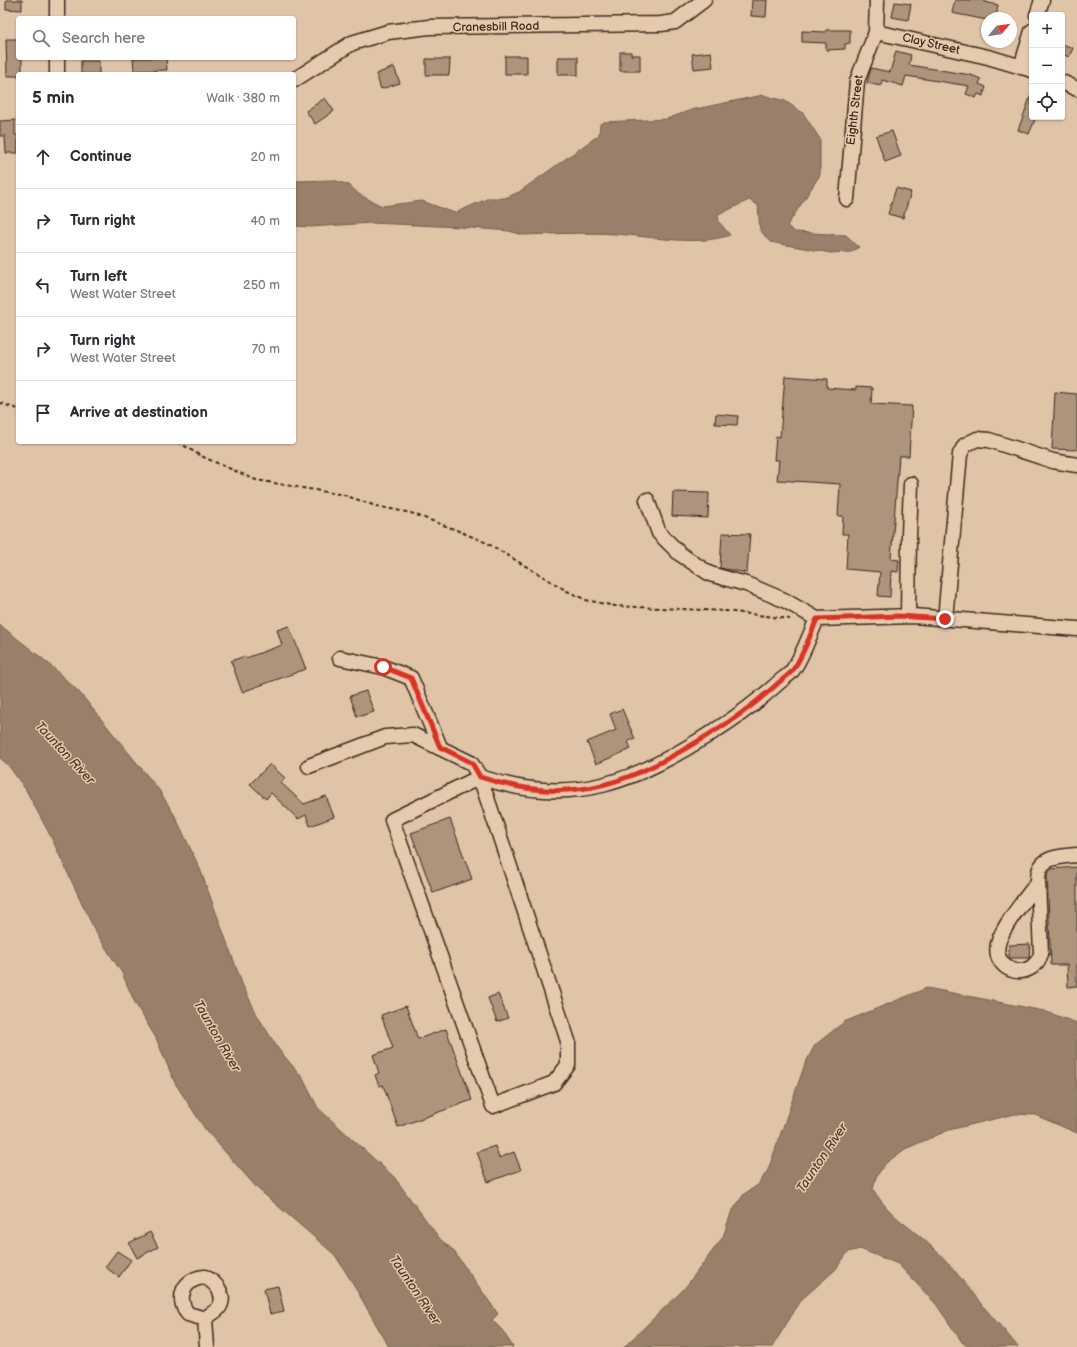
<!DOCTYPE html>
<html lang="en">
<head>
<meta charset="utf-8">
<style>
	body { margin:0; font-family:"Balsamiq Sans",sans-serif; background:#f7f7f7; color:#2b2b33 }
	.controls { position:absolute; right:12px; top:12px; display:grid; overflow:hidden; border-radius:4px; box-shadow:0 1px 3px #0004 }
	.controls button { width:36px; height:36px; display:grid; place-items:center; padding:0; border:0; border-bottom:1px solid #e1e1e2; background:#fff; color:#2b2b33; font:20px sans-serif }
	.compass { position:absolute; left:981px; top:12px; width:36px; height:36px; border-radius:50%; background:#fff; box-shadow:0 1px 3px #0004; rotate:61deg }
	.stop { position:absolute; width:12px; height:12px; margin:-9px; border:3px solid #d93025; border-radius:50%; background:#fff }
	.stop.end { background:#d93025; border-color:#fff; box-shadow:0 1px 4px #0008 }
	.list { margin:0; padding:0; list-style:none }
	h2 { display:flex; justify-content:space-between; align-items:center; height:52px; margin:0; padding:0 16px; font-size:17px }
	h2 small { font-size:13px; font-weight:400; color:#7c7c81 }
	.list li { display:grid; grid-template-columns:26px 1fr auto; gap:12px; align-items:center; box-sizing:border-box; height:64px; padding:0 16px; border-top:1px solid #e1e1e2 }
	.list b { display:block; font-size:15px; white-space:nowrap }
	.list p { margin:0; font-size:13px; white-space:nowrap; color:#7c7c81 }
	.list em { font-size:13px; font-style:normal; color:#7c7c81 }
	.icon { flex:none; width:22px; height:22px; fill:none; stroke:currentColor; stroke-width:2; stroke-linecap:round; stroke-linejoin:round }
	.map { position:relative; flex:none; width:1077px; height:1347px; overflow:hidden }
	.search { position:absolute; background:#fff; box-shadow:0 1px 3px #0004; left:16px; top:16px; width:280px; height:44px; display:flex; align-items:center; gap:10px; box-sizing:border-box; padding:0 14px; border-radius:4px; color:#7c7c81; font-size:15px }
	.panel { position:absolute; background:#fff; box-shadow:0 1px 3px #0004; left:16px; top:72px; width:280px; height:372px; border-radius:4px }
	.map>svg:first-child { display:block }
</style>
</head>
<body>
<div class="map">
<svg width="1077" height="1347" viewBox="0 0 1077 1347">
	<rect width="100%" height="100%" fill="#dfc4a7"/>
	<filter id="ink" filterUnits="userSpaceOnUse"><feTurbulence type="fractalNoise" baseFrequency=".025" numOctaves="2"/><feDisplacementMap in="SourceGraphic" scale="8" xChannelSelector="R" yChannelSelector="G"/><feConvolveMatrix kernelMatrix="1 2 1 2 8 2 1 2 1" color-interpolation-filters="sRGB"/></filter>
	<g filter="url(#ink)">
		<!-- water -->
		<path fill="#98806b" stroke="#735e4c" d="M763,95L785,101L803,113L820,139V175L787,226L795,232L846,235L859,247L851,252L831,253L770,242L760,230L758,205L749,200L718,215L719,222L730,235C696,247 650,236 615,234C584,232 553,234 523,235L509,231L459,227L371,223L310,227L294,226V181L333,180L349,185L360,195L382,206L422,201L455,213L489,198H505L519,192L599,135L600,124L604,122L667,119L691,110Z
			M0,625L48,663L79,692L159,790L175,816L200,869L243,986L258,1017L279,1050L302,1077L318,1108L394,1177L440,1239L453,1250L498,1314L492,1320L502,1330L513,1347H389L352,1282L335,1255L257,1188L205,1129L175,1083L156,1038L135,1003L122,973L95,931L51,837L26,790L8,765L0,758Z
			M927,988L1044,1011L1077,1023V1133L1035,1115L1015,1114L949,1130L905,1149L886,1163L876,1177L873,1189C890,1218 912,1227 934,1249C953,1266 966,1286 982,1305C994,1319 1007,1333 1018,1347H968L962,1342L936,1304L898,1264L860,1249L848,1252L835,1270L802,1299L772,1347H624L684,1289L723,1237L731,1213L744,1194L758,1185L768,1170L805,1064L815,1045L844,1022Z"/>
		<!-- building -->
		<path fill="#ac947d" stroke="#3b2a1e" d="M6,0H22V10L6,9Z
			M752,0H767L766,17L751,16Z
			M955,0H985V2L998,5L996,18H987V20L952,13Z
			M895,2L911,4L908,20L892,17Z
			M826,30H850V43L845,44V49L826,50V43L802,42V31L826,32Z
			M6,39H18V58H22V74H18V76H7Z
			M1062,44L1073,48L1069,57L1062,54Z
			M896,51L911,55L909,65L971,75L981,79L979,84L986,87L983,96L978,94L976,98L966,94L969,86L906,76L903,86L882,80L881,86L867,83L871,68L890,72Z
			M620,52H631V55H640V71H620Z
			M711,52L713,67L694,69L692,54Z
			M505,56H527V74H505Z
			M558,57H578V75H558Z
			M133,58H166L167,70L134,71Z
			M426,59H450L449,75H426Z
			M81,61H99V74H81Z
			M394,67L400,83L381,89L376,74Z
			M1031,95L1032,117H1036L1029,134L1018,130Z
			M325,98L334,111L315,124L306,111Z
			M15,120V135H18V153H6L5,136H0V121Z
			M892,131L901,156L885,162L876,136Z
			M896,188L911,192L903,218L888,214Z
			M785,376L827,379V388L856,390V387L872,388L871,404L912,406L909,456H899L891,559L899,560L898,572L891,571L890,597L878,596L880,572L846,569L848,534H842L843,516H838L840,484L777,480L779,460H774L776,436L780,437Z
			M1055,392L1077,394V450L1052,449Z
			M716,414L738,416L737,425L715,424Z
			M673,492L709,493L708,518L672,516Z
			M722,533L750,534L747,573L720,568Z
			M289,626L306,669L242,692L231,661L245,656L246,658L282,645L277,630Z
			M366,691L374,712L357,717L350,696Z
			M622,709L635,739L628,741L631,749L596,764L587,742L616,730L610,714Z
			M270,764L285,778L281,783L304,804L326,796L334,817L310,826L306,815L298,819L271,793L266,799L250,784Z
			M450,819L472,879L433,893L411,833Z
			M1077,867V986L1068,987L1067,965H1051L1047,875L1051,869Z
			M1030,944L1029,958H1009V945Z
			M498,994L508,1018L497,1022L488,998Z
			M406,1006L418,1039L446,1029L472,1100L398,1127L383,1085L379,1086L375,1075L379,1073L373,1055L393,1048L381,1015Z
			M495,1146L499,1158L514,1152L521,1170L488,1182L477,1152Z
			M150,1232L158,1247L137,1258L129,1243Z
			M117,1251L131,1260L119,1277L105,1267Z
			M278,1286L284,1311L270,1314L264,1289Z"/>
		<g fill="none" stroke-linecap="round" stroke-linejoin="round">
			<defs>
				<path id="minor" d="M57,0V18
					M1037,15L1042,0
					M876,32L988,57L1032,70
					M57,58V74
					M1021,67L1032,31
					M294,80L352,43L388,32L429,27L661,24L675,22L704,0
					M1062,82L1077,89
					M847,199L857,81L876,32L877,0
					M647,500L659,533L680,554L710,574L746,584L784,600L817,619
					M908,616L909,535L911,484
					M945,619L960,454L965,445L977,439L989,440L1053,461L1077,465
					M340,658L383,667L411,678L440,747
					M309,766L385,737L413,735L471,763L480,777C575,809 636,781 716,730C737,717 757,702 776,685C781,680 788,676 792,671C802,658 810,634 817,619L913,616L1077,629
					M480,777L568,1041V1065L554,1083L493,1106L392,820Z
					M1038,882C1027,897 1002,926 998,944C992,972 1031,983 1041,954L1038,882C1037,856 1057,857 1077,855
					M205,1277C215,1282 226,1294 220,1306C217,1312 209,1314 205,1319L188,1314C175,1298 184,1278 205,1277Z
					M205,1319L207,1347"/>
			</defs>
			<!-- minor casing -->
			<use href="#minor" stroke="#3b2a1e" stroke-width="17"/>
			<!-- path -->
			<path stroke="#3b2a1e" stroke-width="2" stroke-dasharray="4 3" stroke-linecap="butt" d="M0,403L18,409
				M178,442L201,456L256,480L344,495L376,506L411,513L454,529L487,543L567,591L586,600L615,606L726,611L790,619"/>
			<!-- minor -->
			<use href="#minor" stroke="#e6caad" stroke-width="14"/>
		</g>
	</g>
	<g fill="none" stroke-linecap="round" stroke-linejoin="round" filter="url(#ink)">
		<!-- route -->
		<path stroke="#d93025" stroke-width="5" d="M383,667L411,678L440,747L472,763L480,777C576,809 635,781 716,730C738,717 757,702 776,685C781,680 788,676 792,671C802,659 811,633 817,619L898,616L945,619"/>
	</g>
	<g text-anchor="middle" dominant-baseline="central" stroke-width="3" stroke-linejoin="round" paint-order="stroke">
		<!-- street labels -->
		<g font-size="12" fill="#3b2a1e" stroke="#e6caad">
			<text transform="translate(496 27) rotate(-1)">Cranesbill Road</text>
			<text transform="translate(931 44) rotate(13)">Clay Street</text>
			<text transform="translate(855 110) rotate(-83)">Eighth Street</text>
		</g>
		<!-- water labels -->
		<g font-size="13" font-style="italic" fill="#4e3b2d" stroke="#e6caad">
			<text transform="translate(65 753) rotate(47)">Taunton River</text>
			<text transform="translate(217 1036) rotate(60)">Taunton River</text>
			<text transform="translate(822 1158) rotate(-56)">Taunton River</text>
			<text transform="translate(415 1290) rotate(56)">Taunton River</text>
		</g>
	</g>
</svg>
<div class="controls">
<button>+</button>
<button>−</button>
<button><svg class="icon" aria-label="locate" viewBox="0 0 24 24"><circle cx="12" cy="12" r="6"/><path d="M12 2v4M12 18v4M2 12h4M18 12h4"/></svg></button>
</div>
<svg class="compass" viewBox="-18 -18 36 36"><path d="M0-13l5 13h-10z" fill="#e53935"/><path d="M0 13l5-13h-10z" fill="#7c7c81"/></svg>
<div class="stop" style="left:383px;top:667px"></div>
<div class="stop end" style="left:945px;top:619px"></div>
<div class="search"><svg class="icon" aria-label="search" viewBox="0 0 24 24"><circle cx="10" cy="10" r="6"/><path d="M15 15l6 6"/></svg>Search here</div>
<section class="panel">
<h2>5 min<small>Walk · 380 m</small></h2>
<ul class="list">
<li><svg class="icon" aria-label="ahead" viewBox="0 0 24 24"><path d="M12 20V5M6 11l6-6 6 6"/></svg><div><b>Continue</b></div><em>20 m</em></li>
<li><svg class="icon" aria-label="right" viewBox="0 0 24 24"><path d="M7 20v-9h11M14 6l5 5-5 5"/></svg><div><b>Turn right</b></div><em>40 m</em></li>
<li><svg class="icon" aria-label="left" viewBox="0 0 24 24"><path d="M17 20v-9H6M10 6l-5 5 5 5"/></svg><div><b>Turn left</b><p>West Water Street</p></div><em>250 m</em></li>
<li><svg class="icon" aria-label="right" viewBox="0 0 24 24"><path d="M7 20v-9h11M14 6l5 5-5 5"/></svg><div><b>Turn right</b><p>West Water Street</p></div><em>70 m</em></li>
<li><svg class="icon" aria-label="arrive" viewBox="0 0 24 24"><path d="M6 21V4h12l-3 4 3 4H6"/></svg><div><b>Arrive at destination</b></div></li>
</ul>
</section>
</div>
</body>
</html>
